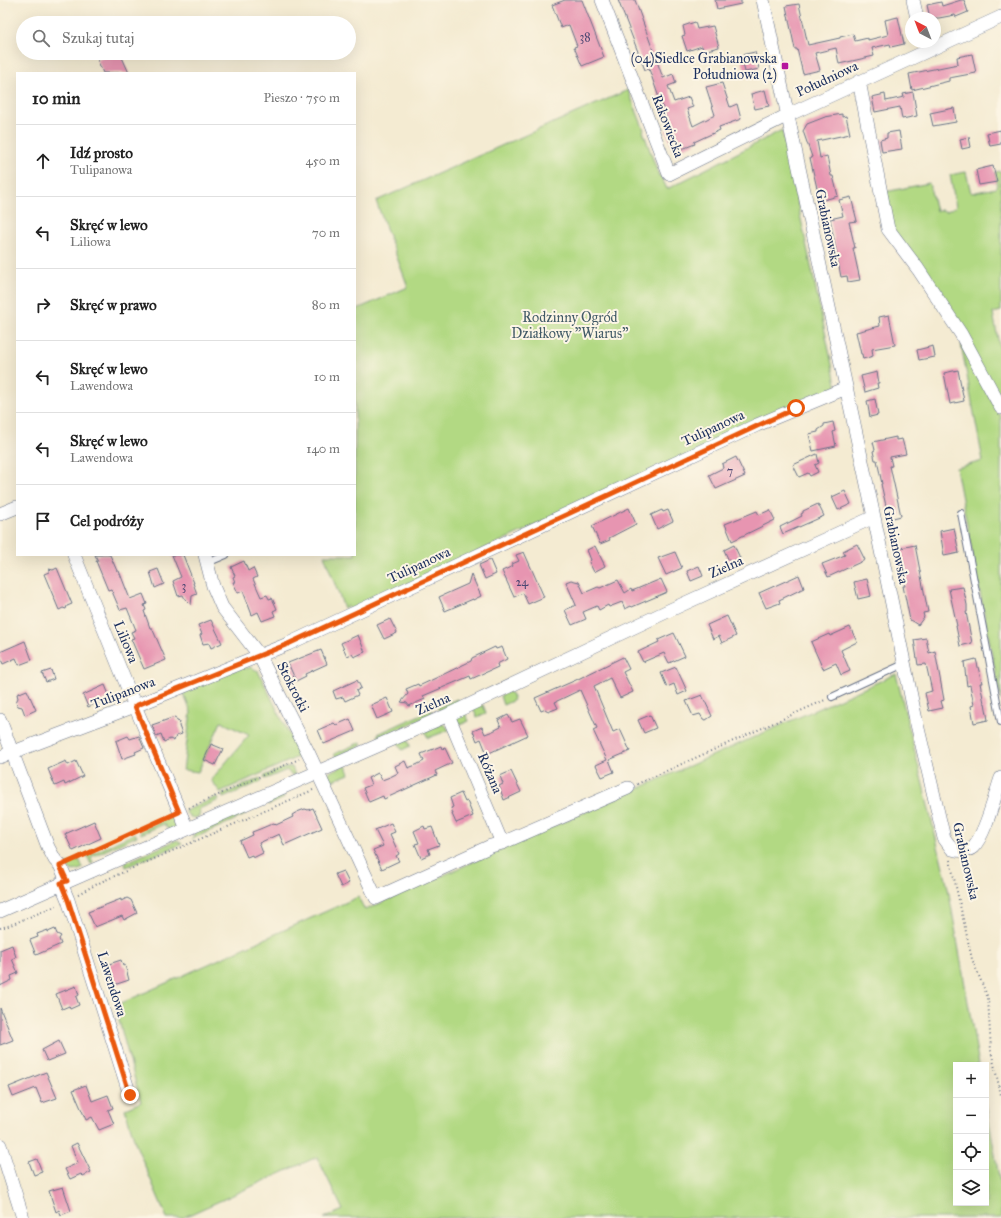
<!DOCTYPE html>
<html lang="pl">
<head>
<meta charset="utf-8">
<style>
	body { margin:0; font-family:"IM FELL Great Primer",serif; background:#f6f6f6; color:#222 }
	.controls { position:absolute; right:12px; bottom:12px; display:grid; overflow:hidden; border-radius:0px; box-shadow:0 4px 16px #0002 }
	.controls button { width:36px; height:36px; display:grid; place-items:center; padding:0; border:0; border-bottom:1px solid #e0e0e0; background:#fff; color:#222; font:20px sans-serif }
	.compass { position:absolute; left:905px; top:12px; width:36px; height:36px; border-radius:50%; background:#fff; box-shadow:0 4px 16px #0002; rotate:318deg }
	.stop { position:absolute; width:12px; height:12px; margin:-9px; border:3px solid #ea580c; border-radius:50%; background:#fff }
	.stop.end { background:#ea580c; border-color:#fff; box-shadow:0 1px 4px #0008 }
	.list { margin:0; padding:0; list-style:none }
	h2 { display:flex; justify-content:space-between; align-items:center; height:52px; margin:0; padding:0 16px; font-size:17px }
	h2 small { font-size:13px; font-weight:400; color:#767676 }
	.list li { display:grid; grid-template-columns:26px 1fr auto; gap:12px; align-items:center; box-sizing:border-box; height:72px; padding:0 16px; border-top:1px solid #e0e0e0 }
	.list b { display:block; font-size:15px; white-space:nowrap }
	.list p { margin:0; font-size:13px; white-space:nowrap; color:#767676 }
	.list em { font-size:13px; font-style:normal; color:#767676 }
	.icon { flex:none; width:22px; height:22px; fill:none; stroke:currentColor; stroke-width:2; stroke-linecap:round; stroke-linejoin:round }
	.map { position:relative; flex:none; width:1001px; height:1218px; overflow:hidden }
	.search { position:absolute; background:#fff; box-shadow:0 4px 16px #0002; left:16px; top:16px; width:340px; height:44px; display:flex; align-items:center; gap:10px; box-sizing:border-box; padding:0 14px; border-radius:22px; color:#767676; font-size:15px }
	.panel { position:absolute; background:#fff; box-shadow:0 4px 16px #0002; left:16px; top:72px; width:340px; height:484px; border-radius:0px }
	.map>svg:first-child { display:block }
</style>
</head>
<body>
<div class="map">
<svg width="1001" height="1218" viewBox="0 0 1001 1218">
	<rect width="100%" height="100%" fill="#fcf5e5"/>
	<filter id="ink" filterUnits="userSpaceOnUse"><feTurbulence type="fractalNoise" baseFrequency=".025" numOctaves="2"/><feDisplacementMap in="SourceGraphic" scale="8" xChannelSelector="R" yChannelSelector="G"/><feConvolveMatrix kernelMatrix="1 2 1 2 8 2 1 2 1" color-interpolation-filters="sRGB"/></filter>
	<filter id="wash" filterUnits="userSpaceOnUse"><feTurbulence type="fractalNoise" baseFrequency=".012" numOctaves="4" result="noise"/><feDisplacementMap in="SourceGraphic" scale="16" xChannelSelector="R" yChannelSelector="G"/><feGaussianBlur stdDeviation="0.9" result="paint"/><feColorMatrix in="noise" values="0 0 0 0 0 0 0 0 0 0 0 0 0 0 0 0 0 1.4 0 .05"/><feComposite in="paint" operator="in"/></filter>
	<g filter="url(#wash)">
		<rect width="100%" height="100%" fill="#f4ebd2"/>
		<!-- green -->
		<path fill="#b2d983" stroke="#668470" d="M628,90L644,130L643,131L659,176H661L667,189L782,130L837,388L350,610L348,606L344,608L324,555H355V310L408,287L376,201Z
			M1001,171V311L993,313L1001,355V400L892,227L885,192L929,183L936,211L941,210L945,212L956,207L950,175L966,172L971,193L996,188L997,182L995,172Z
			M961,344L1001,417V701L956,468L983,461Z
			M245,666L246,669L250,667L258,671L300,756L220,792L211,780L249,735L221,722L198,772L183,770L191,712L182,690Z
			M896,674L948,888L979,1065H956V1203H986V1103L1001,1189V1218H324L343,1210L317,1157L182,1218H167L136,1145L125,1109L141,1102L115,1006L358,897L365,910Z
			M509,692L511,693L514,700L503,705L500,696Z
			M457,699L458,702L457,704L440,711L437,708Z
			M483,705L486,713L477,717L473,708Z
			M431,710L432,714L381,737L378,736V734Z
			M465,713L469,721L457,726L456,717Z
			M442,724L445,725L449,730L428,738L425,731Z
			M407,739L410,746L402,750L398,742Z
			M361,742V746L336,757L334,754Z
			M346,765L349,774L327,783C325,770 335,770 346,765Z
			M286,767H292L295,775H291L287,770L265,779L264,776Z
			M260,778L262,781L223,798L222,795Z
			M281,793L284,798L269,805L267,800Z
			M217,797L219,800L199,809L200,813L198,817C192,819 189,817 185,811Z
			M243,810L245,815L192,839L195,831Z
			M176,815L177,822L175,827L171,830L168,829L164,824L141,834L140,831Z
			M135,833L137,836L91,857L93,863L91,864L87,856Z
			M177,840L182,844L126,867L125,863Z
			M79,859L83,868C75,872 71,872 66,865Z"/>
		<g id="blocks">
			<!-- building -->
			<path fill="#e795b1" d="M565,0H582L604,57L582,66L574,47L577,46L569,25L561,28L552,5Z
				M618,0H635L663,78L673,74L676,83L668,86L674,102L689,97L693,107L687,109L693,126L715,115L706,87L722,83L730,107L737,104L741,119L719,127L720,130L694,142L695,144L674,152L666,130L670,129L649,69L645,70Z
				M715,0H741V4L717,9Z
				M961,0H964L968,12L956,17L955,15L939,18H930L927,5L941,2L942,6Z
				M799,4L808,45L840,38V37L853,34L855,41L868,38V40L888,35L885,20L898,17L904,44L891,47L890,44L872,48L874,56L839,64L836,48L815,53L820,70L803,74L797,49H795L786,6Z
				M695,22L697,29L713,26L719,47L703,51L702,46L687,51L682,36L685,35L683,26Z
				M755,52L759,69L745,72L741,55Z
				M113,53H120L129,73H103L97,59Z
				M972,54L976,73L949,78V81L912,90L909,74L958,64L957,57Z
				M765,90L769,106L755,109L751,94Z
				M913,92L917,116L902,119L900,107L875,112L872,97L885,94L886,101L904,97L903,94Z
				M954,108L956,122L933,126L930,113Z
				M842,114V117L846,116L850,134L817,141L820,158L827,156L831,176H833L838,196L820,201L810,158L812,157L803,131L807,124L825,117Z
				M1001,130V144L990,146L987,133Z
				M899,131L902,149L882,152L880,140L887,138V133Z
				M969,137L971,147L962,149L960,139Z
				M993,166L997,182L979,185L976,170Z
				M851,197L857,221L849,222L855,248H853L860,280L848,282L847,276L841,277L830,219L843,216L839,200Z
				M889,315L895,345L872,349L873,356L863,359L862,354H861L856,332L880,326L879,317Z
				M933,346L935,357L919,360L917,350Z
				M958,370L964,401L950,404L944,373Z
				M877,372L879,383H877L878,388L865,392L861,376Z
				M875,399L878,415L870,417L867,401Z
				M833,422L835,431L833,432L836,446L813,451L809,434L818,432V430L824,426V424Z
				M896,437V440L902,439L906,454L890,457L892,466H890L901,516L889,519L881,484H882L877,460H875L873,451L875,450L873,442Z
				M817,454L819,463L815,465L818,472L810,476L808,473L799,477L793,465Z
				M736,457L745,476L716,489L709,475L723,468L722,464Z
				M845,491L851,504L838,510L832,497Z
				M818,504L824,516L783,534L780,527L802,516L801,514L803,513V511Z
				M629,508L636,524L609,538L610,540L600,544L592,526Z
				M662,510L663,512L668,510L673,521L657,529L651,515Z
				M770,510L775,520L732,541L725,524L757,511L759,515Z
				M954,528L959,553L944,556L940,531Z
				M857,544L865,560L828,577L822,564L845,555L843,551Z
				M734,545L740,558L730,563L724,550Z
				M915,545L928,612L923,613L924,617L918,625L910,620L903,586H905L896,549Z
				M595,546L605,566L594,572L589,562L591,560L587,550Z
				M524,552L544,597L528,604L523,593L514,597L502,571L513,566L512,564L519,561L516,555Z
				M675,552L682,568L666,575L658,558Z
				M95,555H110L117,571H119L130,599L143,594L147,604L144,605L146,610L144,611L150,628H152L166,660L144,669L131,639L134,638L131,632L136,630L127,608L120,610L111,589L108,590L96,561H98Z
				M172,555H183L194,583H193L197,594L192,596L191,605L185,599L183,595L178,596L173,581L181,577Z
				M490,560L496,574L485,579L479,565Z
				M244,561L248,571L253,568L257,577L253,579L261,597L267,595L269,599L272,598L277,609L273,611L275,616L262,621L258,612L252,615L243,591L238,593L233,582H235L233,577L235,576L231,567Z
				M699,566L703,576L691,581L687,571Z
				M57,568L72,604L67,606L66,609L63,608L59,610L44,574L49,572V569L53,570Z
				M158,569L164,584L155,588L150,572Z
				M471,574L481,596L473,600V599L445,611L439,597L468,584Z
				M799,575L804,588L779,600L780,603L766,608L759,593Z
				M661,579L667,592L632,607L631,606L625,609L622,602L609,607L608,605L599,610L597,606L583,612L586,619L572,625L565,610L576,605L566,582L571,580L579,582L584,593L598,587L600,588L618,580L625,593L631,589L632,591Z
				M867,579L871,596L858,599L854,582Z
				M963,587L967,605V612H966L972,643L960,646L956,626H957L949,589Z
				M727,616L736,636L722,643L719,636L713,639L707,625Z
				M390,619L397,633L384,639L377,625Z
				M211,620L222,643L211,648L209,643L203,644L200,635L202,634L198,625Z
				M850,627L857,642L841,650L850,671L841,675L836,663L823,669L811,642L829,634L830,636Z
				M674,633L685,656L669,663L664,653L643,662L638,652L659,642L658,640Z
				M358,635L365,652L354,657L352,654L347,656L341,643Z
				M926,638L929,653L935,651L944,700L941,701L943,708L929,711L925,693L932,691L926,664L918,665L914,640Z
				M25,641L32,660L19,665L16,658L3,664L0,657V652Z
				M495,647L496,649L502,647L507,659L497,664L498,667L471,679L470,676L423,696L425,699L409,706L407,703L401,702L408,694L406,689L418,684L419,686L438,677L471,661L472,658Z
				M321,650L327,664L305,674L306,676L296,681L288,663Z
				M623,657L629,669L623,672L633,692L620,698L610,678L594,686L613,732L620,729L630,751L609,760L614,772L602,777L596,765L607,760L593,730L597,728L580,690L555,702L558,708L548,712L546,709L541,711L535,698L576,680Z
				M976,659L982,683H980L984,703H985L988,720L974,723L971,706L974,705L970,685L967,686L964,662Z
				M676,667L687,691L678,695L674,684L667,687L661,673Z
				M51,670L54,679L46,682L42,673Z
				M357,680L361,688L356,691L358,695L345,701L343,697L336,699L333,691Z
				M105,685L110,697L88,707L83,695Z
				M27,690L36,710L25,715L22,707L18,706L16,702L18,698L17,694Z
				M702,695L712,716L706,720L703,719L700,714L693,716L686,701Z
				M387,698L393,712L377,719L371,705Z
				M508,715L512,722L520,719L528,735L487,754L481,739L477,741L473,731L482,727L485,734L493,731L501,727L498,720Z
				M650,715L656,728L644,733L638,720Z
				M175,717L177,721L180,722L179,726L182,734L176,736L174,741L170,739L164,742L161,734L156,736L152,725Z
				M350,719L355,731L324,744L318,730L334,723L336,725Z
				M128,736L130,739L139,736L144,748L135,752L136,754L122,759L116,741Z
				M211,744L223,749L215,765L204,760Z
				M441,746L442,749L445,748L452,763L435,771L437,775L384,799L383,796L369,802L363,788L371,785L368,778L378,773L382,780L390,777L398,773L395,766L405,761L408,768L416,765L424,761L421,754Z
				M66,761L68,765L76,761L83,776L65,785L64,782L55,786L48,769Z
				M511,771L521,792L504,800L499,786L503,784L500,776Z
				M461,793L465,802L467,801L473,816L456,823L452,814H453L451,808L453,807L450,798Z
				M313,808L322,828L284,845L279,834L259,843L263,853L253,858L252,855L247,857L240,841L253,835L252,832L260,829L274,823L276,825L293,817L292,815L297,812L305,809L308,810Z
				M94,821L101,838L73,851L65,834Z
				M391,823L395,832L390,834L399,854L396,856L399,861L382,869L373,850L383,846L375,830Z
				M424,826L425,829L432,827L439,845L428,849L430,854L421,858L415,844L419,843L414,831Z
				M343,871L349,883L341,887L335,874Z
				M127,898L131,900L137,913L124,920L122,916L95,927L88,912L121,899V901Z
				M55,929L57,934L61,936L59,939L61,944L36,955L30,940L38,937L37,934L48,930V932Z
				M12,945L16,957L12,959L18,973L11,976L12,980L0,986V950Z
				M121,960L123,966L125,965L129,980L114,985L106,965Z
				M76,986L79,995L76,997L79,1005L70,1009L69,1006L62,1009L56,994Z
				M0,1008L13,1040L0,1045Z
				M59,1041L65,1054L47,1061L42,1050Z
				M46,1072L57,1098L42,1103L36,1088L13,1097L9,1087Z
				M86,1085L92,1101L108,1095L113,1108L108,1110L114,1124L99,1130L92,1117L86,1120L73,1090Z
				M77,1143L91,1172L83,1176L81,1174L70,1179L65,1169L78,1163L71,1146Z
				M37,1159L42,1172L34,1175L29,1162Z
				M63,1187L71,1211L61,1215L59,1210L56,1212L49,1191Z"/>
		</g>
	</g>
	<g filter="url(#ink)">
		<use href="#blocks" fill-opacity="0" stroke="#677187" stroke-width="1"/>
		<g fill="none" stroke-linecap="round" stroke-linejoin="round">
			<defs>
				<path id="lane" d="M961,513L1001,722
					M207,563L226,555
					M832,697L904,664"/>
				<path id="street" d="M602,0L669,174L788,115L1001,17
					M763,0L874,517L916,720L944,838L952,849C959,851 967,852 973,847C985,836 995,795 1001,778
					M913,0L917,18
					M859,81L888,229L918,269L961,334L1001,408
					M0,514L17,507
					M74,555L135,706L187,829
					M205,555L213,586L222,607L259,655L309,754L376,898L491,846L502,843L628,788
					M448,715L502,843
					M0,720L48,847L55,860L60,865L67,881
					M0,757L135,706L288,644L757,425L846,388
					M61,883L68,900L130,1095
					M0,911L448,715L668,611L874,517
					M0,1145L23,1218"/>
			</defs>
			<!-- lane casing -->
			<use href="#lane" stroke="#677187" stroke-width="8"/>
			<!-- street casing -->
			<use href="#street" stroke="#677187" stroke-width="14"/>
			<!-- path -->
			<path stroke="#677187" stroke-width="2" stroke-dasharray="1 3" stroke-linecap="butt" d="M637,784L825,700
				M189,808L299,759
				M950,860L972,959L988,998L991,1051L1001,1095
				M71,861L169,817
				M78,894L103,881L313,790
				M0,928L8,926L58,905"/>
			<!-- lane -->
			<use href="#lane" stroke="#fff" stroke-width="6"/>
			<!-- street -->
			<use href="#street" stroke="#fff" stroke-width="13"/>
		</g>
	</g>
	<g fill="none" stroke-linecap="round" stroke-linejoin="round" filter="url(#ink)">
		<!-- route -->
		<path stroke="#ea580c" stroke-width="5" d="M130,1095L68,900L61,883L67,881L60,866L179,812L135,706L288,644L796,408"/>
	</g>
	<!-- markers -->
	<rect fill="#b5179e" stroke="#fcf5e5" stroke-width="1.5" x="781" y="62" width="8" height="8" rx="2"/>
	<g text-anchor="middle" dominant-baseline="central" stroke-width="4" stroke-linejoin="round" paint-order="stroke">
		<!-- number labels -->
		<g font-size="12" fill="#4e4873">
			<text x="585" y="37">38</text>
			<text x="730" y="471">7</text>
			<text x="522" y="582">24</text>
			<text x="184" y="586">3</text>
		</g>
		<!-- poi labels -->
		<g font-size="14" fill="#1b2f5e" stroke="#fcf5e5" text-anchor="end">
			<text x="777" y="58">(04)Siedlce Grabianowska<tspan x="777" dy="16">Południowa (2)</tspan></text>
		</g>
		<!-- street labels -->
		<g font-size="14" fill="#1b2f5e" stroke="#fcf5e5">
			<text transform="translate(827 79) rotate(-25)">Południowa</text>
			<text transform="translate(668 126) rotate(69)">Rakowiecka</text>
			<text transform="translate(828 228) rotate(78)">Grabianowska</text>
			<text transform="translate(713 428) rotate(-25)">Tulipanowa</text>
			<text transform="translate(896 545) rotate(78)">Grabianowska</text>
			<text transform="translate(419 565) rotate(-25)">Tulipanowa</text>
			<text transform="translate(726 567) rotate(-24)">Zielna</text>
			<text transform="translate(126 642) rotate(68)">Liliowa</text>
			<text transform="translate(293 687) rotate(63)">Stokrotki</text>
			<text transform="translate(123 693) rotate(-21)">Tulipanowa</text>
			<text transform="translate(433 704) rotate(-24)">Zielna</text>
			<text transform="translate(490 773) rotate(67)">Różana</text>
			<text transform="translate(966 861) rotate(77)">Grabianowska</text>
			<text transform="translate(112 984) rotate(72)">Lawendowa</text>
		</g>
		<!-- park labels -->
		<g font-size="14" fill="#415a67" stroke="#fcf5e5">
			<text x="570" y="317">Rodzinny Ogród<tspan x="570" dy="16">Działkowy "Wiarus"</tspan></text>
		</g>
	</g>
</svg>
<div class="controls">
<button>+</button>
<button>−</button>
<button><svg class="icon" aria-label="locate" viewBox="0 0 24 24"><circle cx="12" cy="12" r="6"/><path d="M12 2v4M12 18v4M2 12h4M18 12h4"/></svg></button>
<button><svg class="icon" aria-label="layers" viewBox="0 0 24 24"><path d="M12 4l9 5-9 5-9-5zM3 14l9 5 9-5"/></svg></button>
</div>
<svg class="compass" viewBox="-18 -18 36 36"><path d="M0-13l5 13h-10z" fill="#e53935"/><path d="M0 13l5-13h-10z" fill="#767676"/></svg>
<div class="stop" style="left:796px;top:408px"></div>
<div class="stop end" style="left:130px;top:1095px"></div>
<div class="search"><svg class="icon" aria-label="search" viewBox="0 0 24 24"><circle cx="10" cy="10" r="6"/><path d="M15 15l6 6"/></svg>Szukaj tutaj</div>
<section class="panel">
<h2>10 min<small>Pieszo · 750 m</small></h2>
<ul class="list">
<li><svg class="icon" aria-label="ahead" viewBox="0 0 24 24"><path d="M12 20V5M6 11l6-6 6 6"/></svg><div><b>Idź prosto</b><p>Tulipanowa</p></div><em>450 m</em></li>
<li><svg class="icon" aria-label="left" viewBox="0 0 24 24"><path d="M17 20v-9H6M10 6l-5 5 5 5"/></svg><div><b>Skręć w lewo</b><p>Liliowa</p></div><em>70 m</em></li>
<li><svg class="icon" aria-label="right" viewBox="0 0 24 24"><path d="M7 20v-9h11M14 6l5 5-5 5"/></svg><div><b>Skręć w prawo</b></div><em>80 m</em></li>
<li><svg class="icon" aria-label="left" viewBox="0 0 24 24"><path d="M17 20v-9H6M10 6l-5 5 5 5"/></svg><div><b>Skręć w lewo</b><p>Lawendowa</p></div><em>10 m</em></li>
<li><svg class="icon" aria-label="left" viewBox="0 0 24 24"><path d="M17 20v-9H6M10 6l-5 5 5 5"/></svg><div><b>Skręć w lewo</b><p>Lawendowa</p></div><em>140 m</em></li>
<li><svg class="icon" aria-label="arrive" viewBox="0 0 24 24"><path d="M6 21V4h12l-3 4 3 4H6"/></svg><div><b>Cel podróży</b></div></li>
</ul>
</section>
</div>
</body>
</html>
